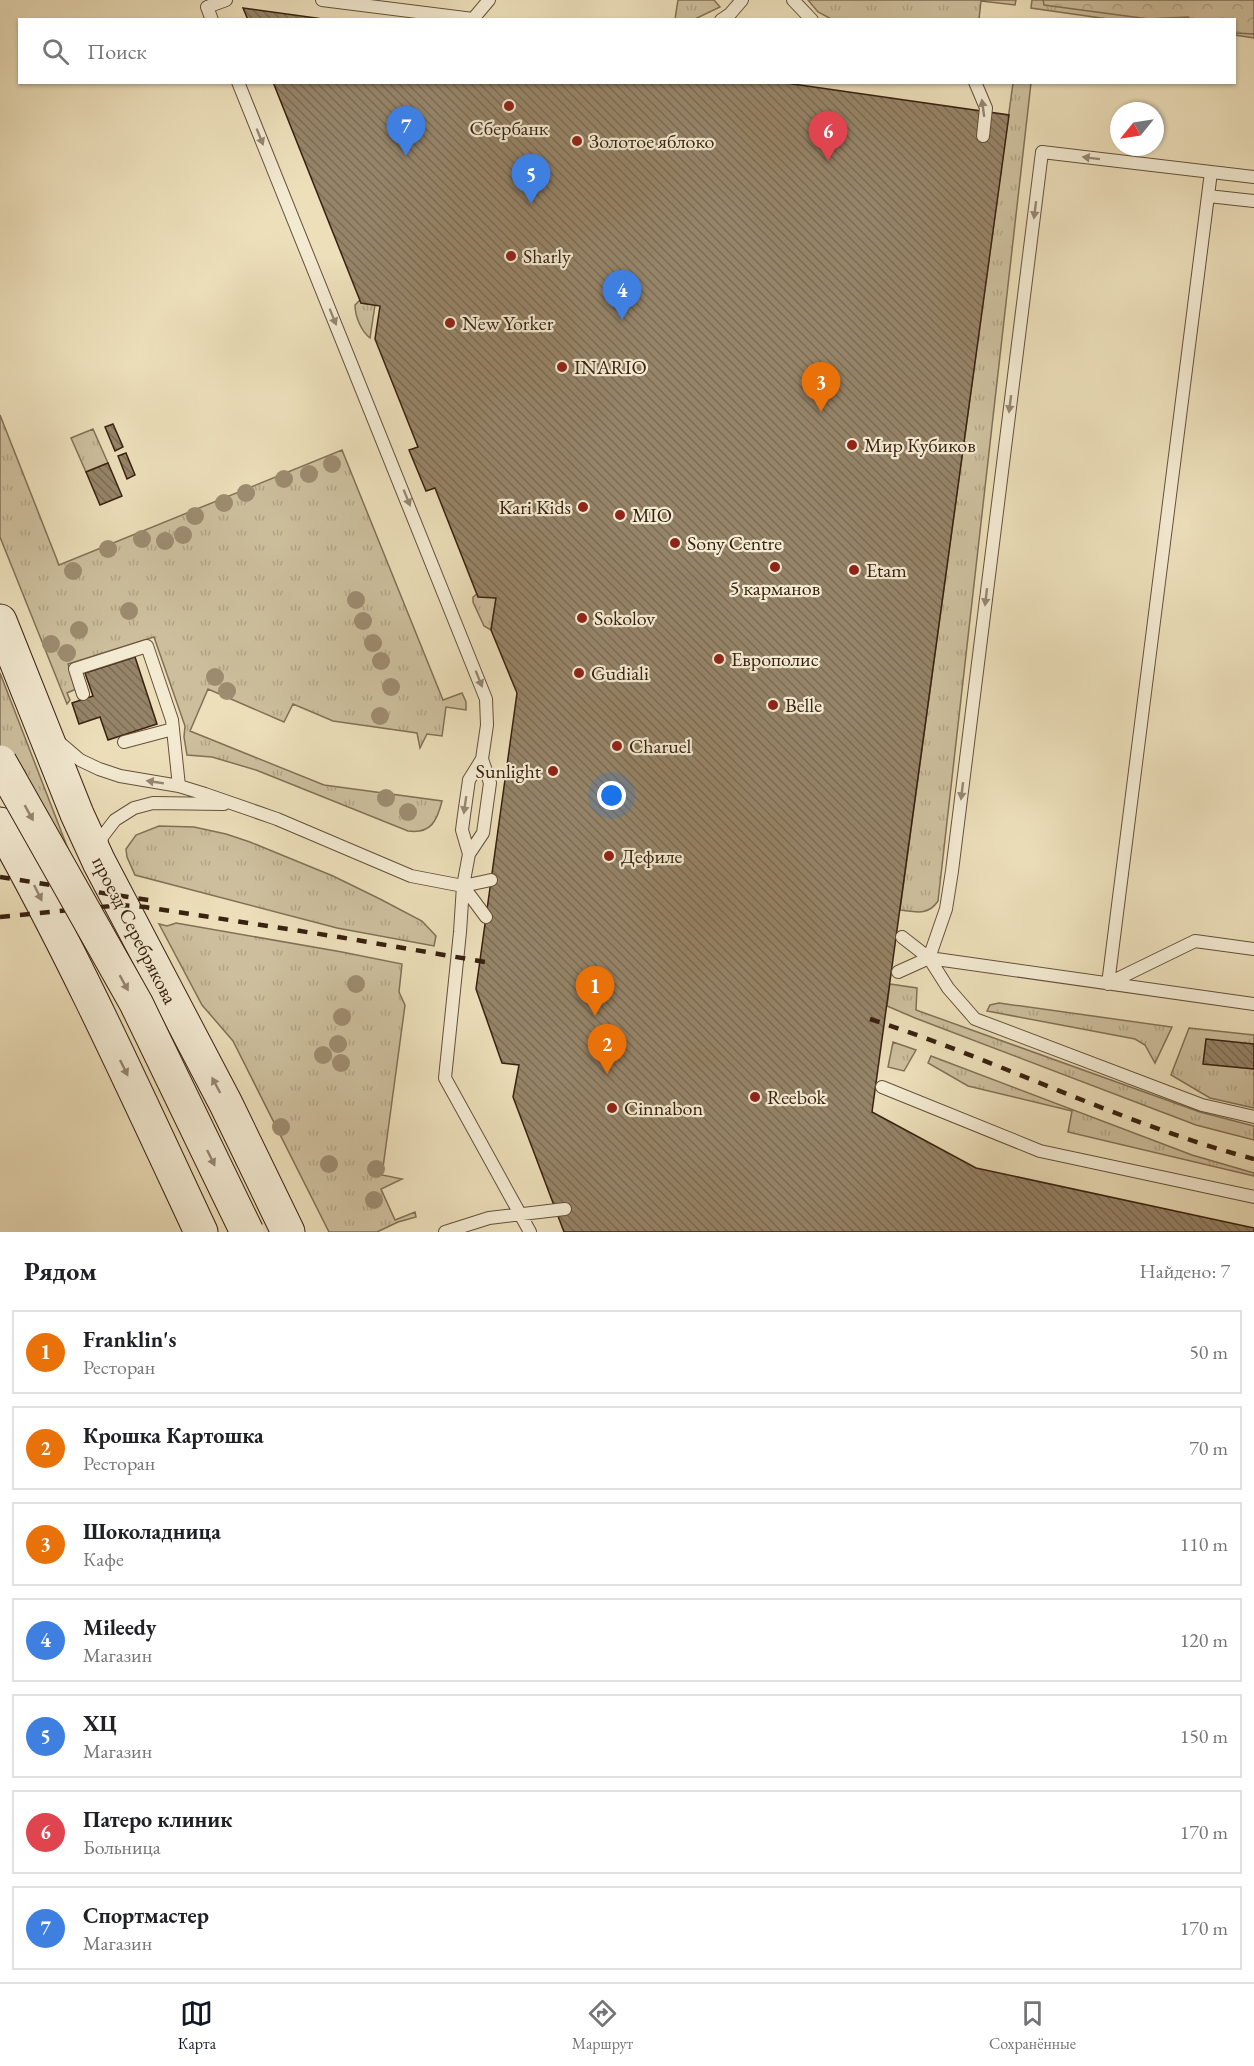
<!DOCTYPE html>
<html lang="ru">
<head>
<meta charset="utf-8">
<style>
	body { margin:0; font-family:"EB Garamond",serif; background:#f6f6f6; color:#202124 }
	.compass { position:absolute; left:1110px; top:102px; width:54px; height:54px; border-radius:50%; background:#fff; box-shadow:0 2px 4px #0004; rotate:240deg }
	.you { position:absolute; left:612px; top:796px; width:21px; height:21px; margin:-15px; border:4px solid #fff; border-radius:50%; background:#1a73e8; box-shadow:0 0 0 9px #1a73e833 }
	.badge { display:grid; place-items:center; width:39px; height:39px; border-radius:50%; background:#111827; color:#fff; font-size:20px; font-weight:700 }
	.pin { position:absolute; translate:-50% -50px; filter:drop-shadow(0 2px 3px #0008) }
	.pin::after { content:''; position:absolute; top:32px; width:21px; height:18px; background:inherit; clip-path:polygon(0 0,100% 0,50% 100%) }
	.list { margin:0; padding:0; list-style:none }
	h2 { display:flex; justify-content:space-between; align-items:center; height:78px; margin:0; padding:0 24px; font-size:26px }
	h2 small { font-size:20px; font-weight:400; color:#757577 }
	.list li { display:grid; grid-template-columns:39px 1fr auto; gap:18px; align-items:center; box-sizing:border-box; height:84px; margin:0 12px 12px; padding:0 12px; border:2px solid #e0e0e0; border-radius:0px }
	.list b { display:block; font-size:22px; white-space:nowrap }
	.list p { margin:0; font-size:20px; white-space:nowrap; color:#757577 }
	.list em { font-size:20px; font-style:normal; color:#757577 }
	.icon { flex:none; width:33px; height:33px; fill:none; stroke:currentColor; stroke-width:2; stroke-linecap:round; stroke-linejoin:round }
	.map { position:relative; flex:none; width:1254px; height:1232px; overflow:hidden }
	.search { position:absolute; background:#fff; box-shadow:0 2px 4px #0004; left:18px; right:18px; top:18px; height:66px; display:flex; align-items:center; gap:15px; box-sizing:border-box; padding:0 21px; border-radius:0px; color:#757577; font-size:22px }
	.sheet { height:750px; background:#fff }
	nav { display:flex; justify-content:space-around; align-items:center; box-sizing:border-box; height:84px; border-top:2px solid #e0e0e0; background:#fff; font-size:16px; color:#757577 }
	nav a { display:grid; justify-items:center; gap:3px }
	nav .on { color:#111827 }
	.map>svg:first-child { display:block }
</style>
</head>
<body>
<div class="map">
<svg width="1254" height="1232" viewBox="0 0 1254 1232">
	<defs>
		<pattern id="grass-tufts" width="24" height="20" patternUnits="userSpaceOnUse" patternTransform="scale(1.5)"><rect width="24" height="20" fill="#cdbf9d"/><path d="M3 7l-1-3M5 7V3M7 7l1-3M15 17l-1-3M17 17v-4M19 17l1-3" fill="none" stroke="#b1a486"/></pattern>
		<pattern id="forest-crowns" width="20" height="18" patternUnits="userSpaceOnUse" patternTransform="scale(1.5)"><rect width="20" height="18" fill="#cdbf9d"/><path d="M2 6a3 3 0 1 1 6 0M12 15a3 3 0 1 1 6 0" fill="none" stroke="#b1a486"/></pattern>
		<pattern id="building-back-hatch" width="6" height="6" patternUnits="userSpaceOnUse" patternTransform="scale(1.5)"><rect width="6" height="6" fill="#968468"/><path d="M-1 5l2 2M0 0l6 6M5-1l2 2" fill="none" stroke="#7b6c54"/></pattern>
	</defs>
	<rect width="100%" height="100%" fill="#ecdfba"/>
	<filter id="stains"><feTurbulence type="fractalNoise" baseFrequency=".00333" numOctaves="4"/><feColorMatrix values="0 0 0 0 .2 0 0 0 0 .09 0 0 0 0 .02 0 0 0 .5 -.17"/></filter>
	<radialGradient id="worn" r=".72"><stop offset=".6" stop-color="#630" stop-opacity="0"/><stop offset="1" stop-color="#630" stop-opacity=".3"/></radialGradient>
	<!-- grass -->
	<path fill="url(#grass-tufts)" stroke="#827056" stroke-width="1.5" d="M678,0H714L720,7L695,19H675Z
		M808,0H1016L1015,5L981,1L979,19L833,20L818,12Z
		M1032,0H1254V38L1235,35L1234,20H1115L1031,8Z
		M1013,83H1031L938,901C928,916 916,912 900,910Z
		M360,300L361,303L375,305L370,338C361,331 355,316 355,305Z
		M0,415L59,565L342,450L443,700L462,693L466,702V710L446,707L442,736L427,734L420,748L417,733L333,721L293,704L284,722L208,689L190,731L324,785L442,801C437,821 431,834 408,831L256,770L212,757L187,755L184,737L185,726L154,637L68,664L76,689L67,693L70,700L67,704L0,537Z
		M93,429L108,463L86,472L71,438Z
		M477,594L496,598L491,630L484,626L473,602V597Z
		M0,673L75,867L0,789Z
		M159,826L194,827L226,834L250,842L333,876L380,899L422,921L436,936L434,946L337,928L135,875L127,857L126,849L136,835Z
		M176,923L342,952L402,964L399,992L405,1005L382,1175L402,1179L381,1189L395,1220L415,1212L416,1217L398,1222L377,1232H329L233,1041L202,1005L159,924L167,926Z
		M890,984L917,988L916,1010L1200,1112L1254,1126V1140L1196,1125L915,1018L887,1006Z
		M999,1003L1172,1027L1155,1063L1145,1045L1135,1039L987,1011L990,1005Z
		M1189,1028L1254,1035V1108L1210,1098L1171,1075Z
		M893,1042L916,1050L904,1071L888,1067Z
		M931,1056L1192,1155L1254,1173V1176L1068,1132L1072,1111L968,1086L928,1063Z"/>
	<!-- forest -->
	<path fill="url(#forest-crowns)" stroke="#827056" stroke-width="1.5" d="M1043,0H1254V34L1235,33L1234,20L1191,19L1188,17L1149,19L1044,5Z"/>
	<!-- building -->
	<path fill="url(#building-back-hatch)" stroke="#382110" stroke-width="1.5" d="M243,8L316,18L327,20H248Z
		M273,82H779L1009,115L872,1112L976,1168L1254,1228V1232H564L513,1097L519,1065L502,1063L476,989L517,693L491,630L496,598L478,597L435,488L426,491L409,450L418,447L375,339L380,306L361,303Z
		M113,424L123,447L115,451L105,427Z
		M126,453L135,475L127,479L118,456Z
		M108,463L122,496L100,505L86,472Z
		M135,657L157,724L108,740L100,717L79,724L72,703L93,696L85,673Z
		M1206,1039L1254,1044V1069L1203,1064Z"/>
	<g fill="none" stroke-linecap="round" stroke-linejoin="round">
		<defs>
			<path id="service" d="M322,0L473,19L489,0
				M793,0L812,20
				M212,20L207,7L226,0
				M721,20L730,14L742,0
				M238,82L486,699L487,725L482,759L490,783L483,833L469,854L463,886L460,932L445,1078L530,1232
				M975,82L986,108L983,136
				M1208,196L1254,201
				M83,694L75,669L147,646L172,720L179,786
				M59,742L80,760L99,769L120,776L179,786L205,794L277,819L411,876L463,886L491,880
				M124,742L173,729
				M101,847L102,837L115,820L134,808L153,803L224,804
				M469,854L462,830L464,815L469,780L482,759
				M463,886L486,917
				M902,937L929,958L948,988L975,1019L1202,1105L1254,1117
				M929,958L946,909L952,871L1042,152L1254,177
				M898,972L929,958L1254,1004
				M1109,983L1195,941L1254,949
				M1108,984L1211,172
				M882,1087L1040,1151L1254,1197
				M445,1232L489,1218L565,1209"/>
			<path id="secondary" d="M0,621L77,814L99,862L226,1104L288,1232
				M0,824C74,956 137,1095 201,1232"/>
		</defs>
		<!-- service casing -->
		<use href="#service" stroke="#65503a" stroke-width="14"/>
		<!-- secondary casing -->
		<use href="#secondary" stroke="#382110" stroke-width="35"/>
		<!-- service -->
		<use href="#service" stroke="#f3ead2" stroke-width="12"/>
		<!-- secondary -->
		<use href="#secondary" stroke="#f3ead2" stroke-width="33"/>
		<!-- rail -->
		<path stroke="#382110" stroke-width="4.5" stroke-dasharray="10 10" stroke-linecap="butt" d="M0,877L154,901
			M0,917L121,905L145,907L339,937L491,963
			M870,1019C1000,1061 1122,1124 1254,1159"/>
		<defs>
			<path id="secondary-bridge" d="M0,762L136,1003L247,1232"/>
		</defs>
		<!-- secondary-bridge casing -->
		<use href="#secondary-bridge" stroke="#382110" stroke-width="35" stroke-linecap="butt"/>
		<!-- secondary-bridge -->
		<use href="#secondary-bridge" stroke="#f3ead2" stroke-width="33"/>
	</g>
	<!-- trees -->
	<g fill="#9d8c70">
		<circle cx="332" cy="464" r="9"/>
		<circle cx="309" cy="474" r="9"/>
		<circle cx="284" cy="479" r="9"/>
		<circle cx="246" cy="493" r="9"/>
		<circle cx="224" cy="503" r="9"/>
		<circle cx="195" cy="516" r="9"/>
		<circle cx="183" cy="535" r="9"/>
		<circle cx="142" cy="539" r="9"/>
		<circle cx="165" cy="541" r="9"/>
		<circle cx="108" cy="549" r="9"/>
		<circle cx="73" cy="571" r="9"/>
		<circle cx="356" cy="600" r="9"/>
		<circle cx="129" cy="611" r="9"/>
		<circle cx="363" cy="621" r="9"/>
		<circle cx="79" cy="630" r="9"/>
		<circle cx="373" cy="643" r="9"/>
		<circle cx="51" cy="644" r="9"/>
		<circle cx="67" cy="653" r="9"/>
		<circle cx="381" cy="661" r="9"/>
		<circle cx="215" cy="677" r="9"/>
		<circle cx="391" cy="687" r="9"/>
		<circle cx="227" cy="691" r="9"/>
		<circle cx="380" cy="716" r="9"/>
		<circle cx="386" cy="798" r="9"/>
		<circle cx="408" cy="812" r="9"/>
		<circle cx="356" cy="984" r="9"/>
		<circle cx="342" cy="1017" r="9"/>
		<circle cx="338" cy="1044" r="9"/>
		<circle cx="323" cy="1055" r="9"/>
		<circle cx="341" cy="1063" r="9"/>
		<circle cx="281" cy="1127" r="9"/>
		<circle cx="329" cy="1164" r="9"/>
		<circle cx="376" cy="1169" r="9"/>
		<circle cx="374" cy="1200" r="9"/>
	</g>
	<!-- one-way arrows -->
	<defs><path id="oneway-solid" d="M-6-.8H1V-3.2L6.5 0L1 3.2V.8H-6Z" transform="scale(1.5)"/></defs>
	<g fill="#968671">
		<use href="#oneway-solid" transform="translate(983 108) rotate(-98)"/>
		<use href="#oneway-solid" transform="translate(260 137) rotate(68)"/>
		<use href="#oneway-solid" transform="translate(1091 158) rotate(-173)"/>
		<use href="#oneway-solid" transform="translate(1035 210) rotate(97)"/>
		<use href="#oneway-solid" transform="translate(333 317) rotate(68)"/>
		<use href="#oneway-solid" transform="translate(1010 404) rotate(97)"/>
		<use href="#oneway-solid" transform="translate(407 498) rotate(68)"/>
		<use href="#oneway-solid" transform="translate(986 597) rotate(97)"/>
		<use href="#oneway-solid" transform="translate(479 679) rotate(68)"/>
		<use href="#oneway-solid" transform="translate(155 782) rotate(-171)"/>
		<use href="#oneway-solid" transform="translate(962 791) rotate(97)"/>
		<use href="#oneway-solid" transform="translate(465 805) rotate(98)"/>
		<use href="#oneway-solid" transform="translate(29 813) rotate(61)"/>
		<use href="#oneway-solid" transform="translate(38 893) rotate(64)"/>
		<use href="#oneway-solid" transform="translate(124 983) rotate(61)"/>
		<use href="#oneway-solid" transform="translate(124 1068) rotate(64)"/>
		<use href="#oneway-solid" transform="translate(216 1085) rotate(-118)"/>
		<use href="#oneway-solid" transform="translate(211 1158) rotate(64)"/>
	</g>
	<!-- markers -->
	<g fill="#8f2418" stroke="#f3ead2" stroke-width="2">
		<circle cx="509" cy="106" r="6"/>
		<circle cx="577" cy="141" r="6"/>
		<circle cx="511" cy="256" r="6"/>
		<circle cx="450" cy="323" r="6"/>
		<circle cx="562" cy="367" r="6"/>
		<circle cx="852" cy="445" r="6"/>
		<circle cx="583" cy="507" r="6"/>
		<circle cx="620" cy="515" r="6"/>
		<circle cx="675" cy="543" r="6"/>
		<circle cx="775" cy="567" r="6"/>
		<circle cx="854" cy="570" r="6"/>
		<circle cx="582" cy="618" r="6"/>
		<circle cx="719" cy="659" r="6"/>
		<circle cx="579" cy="673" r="6"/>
		<circle cx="773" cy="705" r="6"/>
		<circle cx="617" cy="746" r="6"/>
		<circle cx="553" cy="771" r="6"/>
		<circle cx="609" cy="856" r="6"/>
		<circle cx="755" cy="1097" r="6"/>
		<circle cx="612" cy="1108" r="6"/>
	</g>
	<g text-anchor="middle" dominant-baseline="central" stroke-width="4.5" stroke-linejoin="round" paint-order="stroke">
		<!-- poi labels -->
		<g font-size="20" fill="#382110" stroke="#f3ead2" text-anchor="start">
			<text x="509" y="128" text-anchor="middle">Сбербанк</text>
			<text x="589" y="141">Золотое яблоко</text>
			<text x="523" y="256">Sharly</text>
			<text x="462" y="323">New Yorker</text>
			<text x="574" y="367">INARIO</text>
			<text x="864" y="445">Мир Кубиков</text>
			<text x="571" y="507" text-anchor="end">Kari Kids</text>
			<text x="632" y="515">MIO</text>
			<text x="687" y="543">Sony Centre</text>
			<text x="866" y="570">Etam</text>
			<text x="775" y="588" text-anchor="middle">5 карманов</text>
			<text x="594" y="618">Sokolov</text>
			<text x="731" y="659">Европолис</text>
			<text x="591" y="673">Gudiali</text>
			<text x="785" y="705">Belle</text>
			<text x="629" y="746">Charuel</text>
			<text x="541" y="771" text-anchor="end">Sunlight</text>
			<text x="621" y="856">Дефиле</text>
			<text x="767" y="1097">Reebok</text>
			<text x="624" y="1108">Cinnabon</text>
		</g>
		<!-- street labels -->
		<g font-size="20" fill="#382110" stroke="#f3ead2">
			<text transform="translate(135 930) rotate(63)">проезд Серебрякова</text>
		</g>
	</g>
	<rect width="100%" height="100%" filter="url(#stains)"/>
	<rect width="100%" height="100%" fill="url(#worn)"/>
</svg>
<svg class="compass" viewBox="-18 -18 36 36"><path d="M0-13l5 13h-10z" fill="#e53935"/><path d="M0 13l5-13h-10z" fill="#757577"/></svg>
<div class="you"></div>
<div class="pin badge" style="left:595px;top:1016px;background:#e8710a">1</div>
<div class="pin badge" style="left:607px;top:1074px;background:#e8710a">2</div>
<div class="pin badge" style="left:821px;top:412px;background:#e8710a">3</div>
<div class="pin badge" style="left:622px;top:320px;background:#3f7fe0">4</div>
<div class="pin badge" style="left:531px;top:204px;background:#3f7fe0">5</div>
<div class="pin badge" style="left:828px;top:161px;background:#e0444e">6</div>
<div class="pin badge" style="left:406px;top:156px;background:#3f7fe0">7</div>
<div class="search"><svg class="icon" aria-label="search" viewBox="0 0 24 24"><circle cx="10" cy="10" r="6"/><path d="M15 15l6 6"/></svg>Поиск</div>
</div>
<section class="sheet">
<h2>Рядом<small>Найдено: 7</small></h2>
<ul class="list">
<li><span class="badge" style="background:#e8710a">1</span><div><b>Franklin's</b><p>Ресторан</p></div><em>50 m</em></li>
<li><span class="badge" style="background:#e8710a">2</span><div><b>Крошка Картошка</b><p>Ресторан</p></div><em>70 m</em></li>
<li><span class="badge" style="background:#e8710a">3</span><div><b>Шоколадница</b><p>Кафе</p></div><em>110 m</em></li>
<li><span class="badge" style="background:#3f7fe0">4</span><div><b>Mileedy</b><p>Магазин</p></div><em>120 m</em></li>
<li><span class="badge" style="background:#3f7fe0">5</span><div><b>ХЦ</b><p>Магазин</p></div><em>150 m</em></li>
<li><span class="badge" style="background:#e0444e">6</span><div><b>Патеро клиник</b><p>Больница</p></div><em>170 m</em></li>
<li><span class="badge" style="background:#3f7fe0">7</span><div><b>Спортмастер</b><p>Магазин</p></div><em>170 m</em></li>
</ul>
</section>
<nav>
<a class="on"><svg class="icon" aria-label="map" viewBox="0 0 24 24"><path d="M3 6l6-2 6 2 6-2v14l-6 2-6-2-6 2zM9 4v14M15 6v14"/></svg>Карта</a>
<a><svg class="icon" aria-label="directions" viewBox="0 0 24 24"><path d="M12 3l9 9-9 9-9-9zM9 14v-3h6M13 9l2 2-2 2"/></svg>Маршрут</a>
<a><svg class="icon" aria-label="saved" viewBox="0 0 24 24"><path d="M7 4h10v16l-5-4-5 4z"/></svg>Сохранённые</a>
</nav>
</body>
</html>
